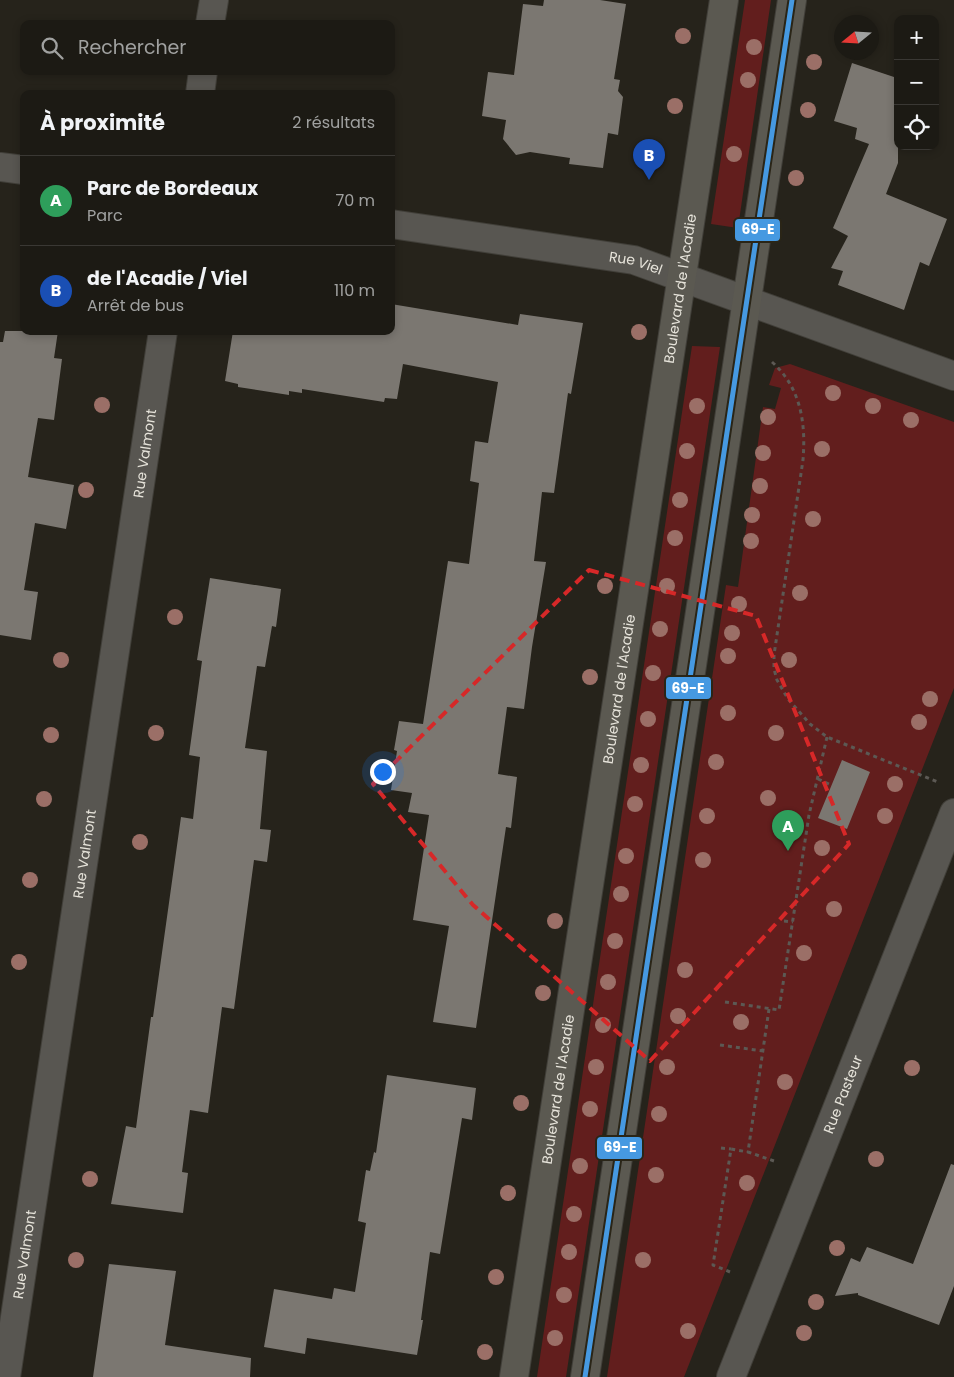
<!DOCTYPE html>
<html lang="fr">
<head>
<meta charset="utf-8">
<style>
	body { margin:0; font-family:Poppins,sans-serif; background:#25231d; color:#f1f3f6 }
	.controls { position:absolute; right:15px; top:15px; display:grid; overflow:hidden; border-radius:10px; box-shadow:0 2px 8px #0003 }
	.controls button { width:45px; height:45px; display:grid; place-items:center; padding:0; border:0; border-bottom:1px solid #3a3834; background:#1c1a14; color:#f1f3f6; font:25px sans-serif }
	.compass { position:absolute; left:834px; top:15px; width:45px; height:45px; border-radius:50%; background:#1c1a14; box-shadow:0 2px 8px #0003; rotate:252deg }
	.you { position:absolute; left:382px; top:771px; width:18px; height:18px; margin:-12px; border:4px solid #fff; border-radius:50%; background:#1a73e8; box-shadow:0 0 0 8px #1a73e833 }
	.badge { display:grid; place-items:center; width:32px; height:32px; border-radius:50%; background:#ea580c; color:#fff; font-size:16px; font-weight:700 }
	.pin { position:absolute; translate:-50% -41px; filter:drop-shadow(0 1px 2px #0008) }
	.pin::after { content:''; position:absolute; top:26px; width:18px; height:15px; background:inherit; clip-path:polygon(0 0,100% 0,50% 100%) }
	.list { margin:0; padding:0; list-style:none }
	h2 { display:flex; justify-content:space-between; align-items:center; height:65px; margin:0; padding:0 20px; font-size:21px }
	h2 small { font-size:16px; font-weight:400; color:#a0a1a0 }
	.list li { display:grid; grid-template-columns:32px 1fr auto; gap:15px; align-items:center; box-sizing:border-box; height:90px; padding:0 20px; border-top:1px solid #3a3834 }
	.list b { display:block; font-size:19px; white-space:nowrap }
	.list p { margin:0; font-size:16px; white-space:nowrap; color:#a0a1a0 }
	.list em { font-size:16px; font-style:normal; color:#a0a1a0 }
	.icon { flex:none; width:28px; height:28px; fill:none; stroke:currentColor; stroke-width:2; stroke-linecap:round; stroke-linejoin:round }
	.map { position:relative; flex:none; width:954px; height:1377px; overflow:hidden }
	.search { position:absolute; background:#1c1a14; box-shadow:0 2px 8px #0003; left:20px; top:20px; width:375px; height:55px; display:flex; align-items:center; gap:12px; box-sizing:border-box; padding:0 18px; border-radius:10px; color:#a0a1a0; font-size:19px }
	.panel { position:absolute; background:#1c1a14; box-shadow:0 2px 8px #0003; left:20px; top:90px; width:375px; height:245px; border-radius:10px }
	.map>svg:first-child { display:block }
</style>
</head>
<body>
<div class="map">
<svg width="954" height="1377" viewBox="0 0 954 1377">
	<rect width="100%" height="100%" fill="#26231b"/>
	<!-- green -->
	<path fill="#621e1d" d="M745,0H771L738,228L711,224Z
		M692,346L720,347L566,1377H537Z
		M790,364L954,422V688L684,1377H607L726,585L738,587L763,407L775,409L781,388L769,385L775,368Z"/>
	<!-- building -->
	<path fill="#7b7771" d="M544,0H600L626,4L614,79L620,80L618,91L623,97L618,135L608,133L603,168L569,164L570,158L530,152L516,155L503,139L506,120L482,116L488,72L514,75L523,4L543,6Z
		M852,63L897,78L898,76V163L886,194L947,219L929,266L920,262L904,310L838,285L843,271L831,268L848,236L833,228L869,144L855,139L857,128L834,121Z
		M391,304L518,325L520,314L583,323L571,394L568,393L554,493L542,492L534,561L546,562L532,647L524,709L507,707L498,774L517,777L511,828L506,827L476,1028L433,1022L449,926L413,920L429,815L408,812L412,793L391,790L397,751L394,750L399,721L423,724L448,561L469,564L479,483L470,481L475,441L488,443L498,382L403,364L397,399L385,398L384,402L302,389V393L289,391V395L238,387V384L225,381L233,331H391Z
		M5,331H58L54,358L62,359L54,420L38,418L28,477L74,485L66,529L35,523L24,590L38,592L31,640L0,635V342H3Z
		M210,578L281,589L276,627L272,626L265,667L257,666L245,748L267,751L260,829L271,830L267,862L254,860L234,1009L222,1007L208,1113L190,1110L182,1172L188,1173L183,1213L111,1204L126,1126L136,1128L151,1017H153L181,817L193,819L200,757L189,755L202,661L197,660Z
		M842,760L870,772L847,829L818,818Z
		M387,1075L476,1088L472,1120L462,1118L440,1254L430,1252L421,1320H423L417,1355L307,1338L305,1354L264,1347L274,1289L332,1299L334,1288L355,1292L366,1223L358,1221L366,1170L370,1171L374,1152L376,1153Z
		M951,1164L954,1165V1286L939,1325L858,1295V1293L835,1296L851,1258L860,1262L867,1247L913,1264Z
		M109,1264L176,1271L165,1345L251,1358L250,1377H93Z"/>
	<g fill="none" stroke-linecap="round" stroke-linejoin="round">
		<defs>
			<g id="street">
				<path d="M210,24L214,0"/>
				<path d="M200,94L203,71"/>
				<path d="M0,167L24,170"/>
				<path id="s1" d="M391,224L634,260L954,376"/>
				<path id="s2" d="M6,1377L163,331"/>
				<path id="s3" d="M731,1377L954,813"/>
			</g>
			<g id="secondary">
				<path id="s4" d="M514,1377L724,0"/>
				<path d="M585,1377L792,0"/>
			</g>
		</defs>
		<!-- street casing -->
		<use href="#street" stroke="#413f39" stroke-width="30"/>
		<!-- secondary casing -->
		<use href="#secondary" stroke="#413f39" stroke-width="30"/>
		<!-- path -->
		<path stroke="#5c5954" stroke-width="3" stroke-dasharray="4 4" stroke-linecap="butt" d="M772,362C801,388 806,423 803,460L774,655V669L777,680L788,699L810,724L827,737L938,782
			M818,779L831,785
			M784,921L793,922
			M725,1002L779,1010L809,815L827,737
			M769,1009L748,1152L774,1161
			M720,1045L763,1051
			M721,1148L731,1149
			M730,1272L713,1265L731,1149L748,1152"/>
		<!-- street -->
		<use href="#street" stroke="#585651" stroke-width="28"/>
		<!-- secondary -->
		<use href="#secondary" stroke="#5b5951" stroke-width="28"/>
		<defs>
			<path id="bus-1" d="M585,1377L792,0"/>
		</defs>
		<!-- bus-1 casing -->
		<use href="#bus-1" stroke="#2a2517" stroke-width="9"/>
		<!-- bus-1 -->
		<use href="#bus-1" stroke="#4699e1" stroke-width="5"/>
	</g>
	<!-- trees -->
	<g fill="#9b6f67">
		<circle cx="683" cy="36" r="8"/>
		<circle cx="754" cy="47" r="8"/>
		<circle cx="814" cy="62" r="8"/>
		<circle cx="748" cy="80" r="8"/>
		<circle cx="675" cy="106" r="8"/>
		<circle cx="808" cy="110" r="8"/>
		<circle cx="734" cy="154" r="8"/>
		<circle cx="796" cy="178" r="8"/>
		<circle cx="639" cy="332" r="8"/>
		<circle cx="833" cy="393" r="8"/>
		<circle cx="102" cy="405" r="8"/>
		<circle cx="697" cy="406" r="8"/>
		<circle cx="873" cy="406" r="8"/>
		<circle cx="768" cy="417" r="8"/>
		<circle cx="911" cy="420" r="8"/>
		<circle cx="822" cy="449" r="8"/>
		<circle cx="687" cy="451" r="8"/>
		<circle cx="763" cy="453" r="8"/>
		<circle cx="760" cy="486" r="8"/>
		<circle cx="86" cy="490" r="8"/>
		<circle cx="680" cy="500" r="8"/>
		<circle cx="752" cy="515" r="8"/>
		<circle cx="813" cy="519" r="8"/>
		<circle cx="675" cy="538" r="8"/>
		<circle cx="751" cy="541" r="8"/>
		<circle cx="605" cy="586" r="8"/>
		<circle cx="667" cy="586" r="8"/>
		<circle cx="800" cy="593" r="8"/>
		<circle cx="739" cy="604" r="8"/>
		<circle cx="175" cy="617" r="8"/>
		<circle cx="660" cy="629" r="8"/>
		<circle cx="732" cy="633" r="8"/>
		<circle cx="728" cy="656" r="8"/>
		<circle cx="61" cy="660" r="8"/>
		<circle cx="789" cy="660" r="8"/>
		<circle cx="653" cy="673" r="8"/>
		<circle cx="590" cy="677" r="8"/>
		<circle cx="930" cy="699" r="8"/>
		<circle cx="728" cy="713" r="8"/>
		<circle cx="648" cy="719" r="8"/>
		<circle cx="919" cy="722" r="8"/>
		<circle cx="156" cy="733" r="8"/>
		<circle cx="776" cy="733" r="8"/>
		<circle cx="51" cy="735" r="8"/>
		<circle cx="716" cy="762" r="8"/>
		<circle cx="641" cy="765" r="8"/>
		<circle cx="895" cy="784" r="8"/>
		<circle cx="768" cy="798" r="8"/>
		<circle cx="44" cy="799" r="8"/>
		<circle cx="635" cy="804" r="8"/>
		<circle cx="707" cy="816" r="8"/>
		<circle cx="885" cy="816" r="8"/>
		<circle cx="140" cy="842" r="8"/>
		<circle cx="822" cy="848" r="8"/>
		<circle cx="626" cy="856" r="8"/>
		<circle cx="703" cy="860" r="8"/>
		<circle cx="30" cy="880" r="8"/>
		<circle cx="621" cy="894" r="8"/>
		<circle cx="834" cy="909" r="8"/>
		<circle cx="555" cy="921" r="8"/>
		<circle cx="615" cy="941" r="8"/>
		<circle cx="804" cy="953" r="8"/>
		<circle cx="19" cy="962" r="8"/>
		<circle cx="685" cy="970" r="8"/>
		<circle cx="608" cy="982" r="8"/>
		<circle cx="543" cy="993" r="8"/>
		<circle cx="678" cy="1016" r="8"/>
		<circle cx="741" cy="1022" r="8"/>
		<circle cx="603" cy="1025" r="8"/>
		<circle cx="596" cy="1067" r="8"/>
		<circle cx="667" cy="1067" r="8"/>
		<circle cx="912" cy="1068" r="8"/>
		<circle cx="785" cy="1082" r="8"/>
		<circle cx="521" cy="1103" r="8"/>
		<circle cx="590" cy="1109" r="8"/>
		<circle cx="659" cy="1114" r="8"/>
		<circle cx="876" cy="1159" r="8"/>
		<circle cx="580" cy="1166" r="8"/>
		<circle cx="656" cy="1175" r="8"/>
		<circle cx="90" cy="1179" r="8"/>
		<circle cx="747" cy="1183" r="8"/>
		<circle cx="508" cy="1193" r="8"/>
		<circle cx="574" cy="1214" r="8"/>
		<circle cx="837" cy="1248" r="8"/>
		<circle cx="569" cy="1252" r="8"/>
		<circle cx="76" cy="1260" r="8"/>
		<circle cx="643" cy="1260" r="8"/>
		<circle cx="496" cy="1277" r="8"/>
		<circle cx="564" cy="1295" r="8"/>
		<circle cx="816" cy="1302" r="8"/>
		<circle cx="688" cy="1331" r="8"/>
		<circle cx="804" cy="1333" r="8"/>
		<circle cx="555" cy="1338" r="8"/>
		<circle cx="485" cy="1352" r="8"/>
	</g>
	<!-- marked area -->
	<path fill="none" stroke="#d62828" stroke-width="4" stroke-dasharray="10 6" stroke-linejoin="round" d="M589,570L756,616L849,844L650,1061L473,905L373,784Z"/>
	<g text-anchor="middle" dominant-baseline="central" stroke-width="5" stroke-linejoin="round" paint-order="stroke">
		<!-- street labels -->
		<g font-size="14" fill="#e6e3da" stroke="#2a2517">
			<text stroke="none"><textPath href="#s1" startOffset="248">Rue Viel</textPath></text>
			<text stroke="none"><textPath href="#s4" startOffset="1101">Boulevard de l'Acadie</textPath></text>
			<text stroke="none"><textPath href="#s2" startOffset="934">Rue Valmont</textPath></text>
			<text stroke="none"><textPath href="#s4" startOffset="696">Boulevard de l'Acadie</textPath></text>
			<text stroke="none"><textPath href="#s2" startOffset="529">Rue Valmont</textPath></text>
			<text stroke="none"><textPath href="#s4" startOffset="291">Boulevard de l'Acadie</textPath></text>
			<text stroke="none"><textPath href="#s3" startOffset="304">Rue Pasteur</textPath></text>
			<text stroke="none"><textPath href="#s2" startOffset="124">Rue Valmont</textPath></text>
		</g>
	</g>
	<g stroke="#2a2517" stroke-width="2">
		<rect x="734" y="218" width="47" height="24" rx="5" fill="#4699e1"/>
		<rect x="665" y="676" width="47" height="24" rx="5" fill="#4699e1"/>
		<rect x="596" y="1136" width="47" height="24" rx="5" fill="#4699e1"/>
	</g>
	<g font-size="14" text-anchor="middle" font-weight="bold" fill="#fff">
		<text x="758" y="234">69-E</text>
		<text x="688" y="693">69-E</text>
		<text x="620" y="1152">69-E</text>
	</g>
</svg>
<div class="controls">
<button>+</button>
<button>−</button>
<button><svg class="icon" aria-label="locate" viewBox="0 0 24 24"><circle cx="12" cy="12" r="6"/><path d="M12 2v4M12 18v4M2 12h4M18 12h4"/></svg></button>
</div>
<svg class="compass" viewBox="-18 -18 36 36"><path d="M0-13l5 13h-10z" fill="#e53935"/><path d="M0 13l5-13h-10z" fill="#a0a1a0"/></svg>
<div class="you"></div>
<div class="pin badge" style="left:788px;top:851px;background:#2e9e5b">A</div>
<div class="pin badge" style="left:649px;top:180px;background:#1a4fb4">B</div>
<div class="search"><svg class="icon" aria-label="search" viewBox="0 0 24 24"><circle cx="10" cy="10" r="6"/><path d="M15 15l6 6"/></svg>Rechercher</div>
<section class="panel">
<h2>À proximité<small>2 résultats</small></h2>
<ul class="list">
<li><span class="badge" style="background:#2e9e5b">A</span><div><b>Parc de Bordeaux</b><p>Parc</p></div><em>70 m</em></li>
<li><span class="badge" style="background:#1a4fb4">B</span><div><b>de l'Acadie / Viel</b><p>Arrêt de bus</p></div><em>110 m</em></li>
</ul>
</section>
</div>
</body>
</html>
